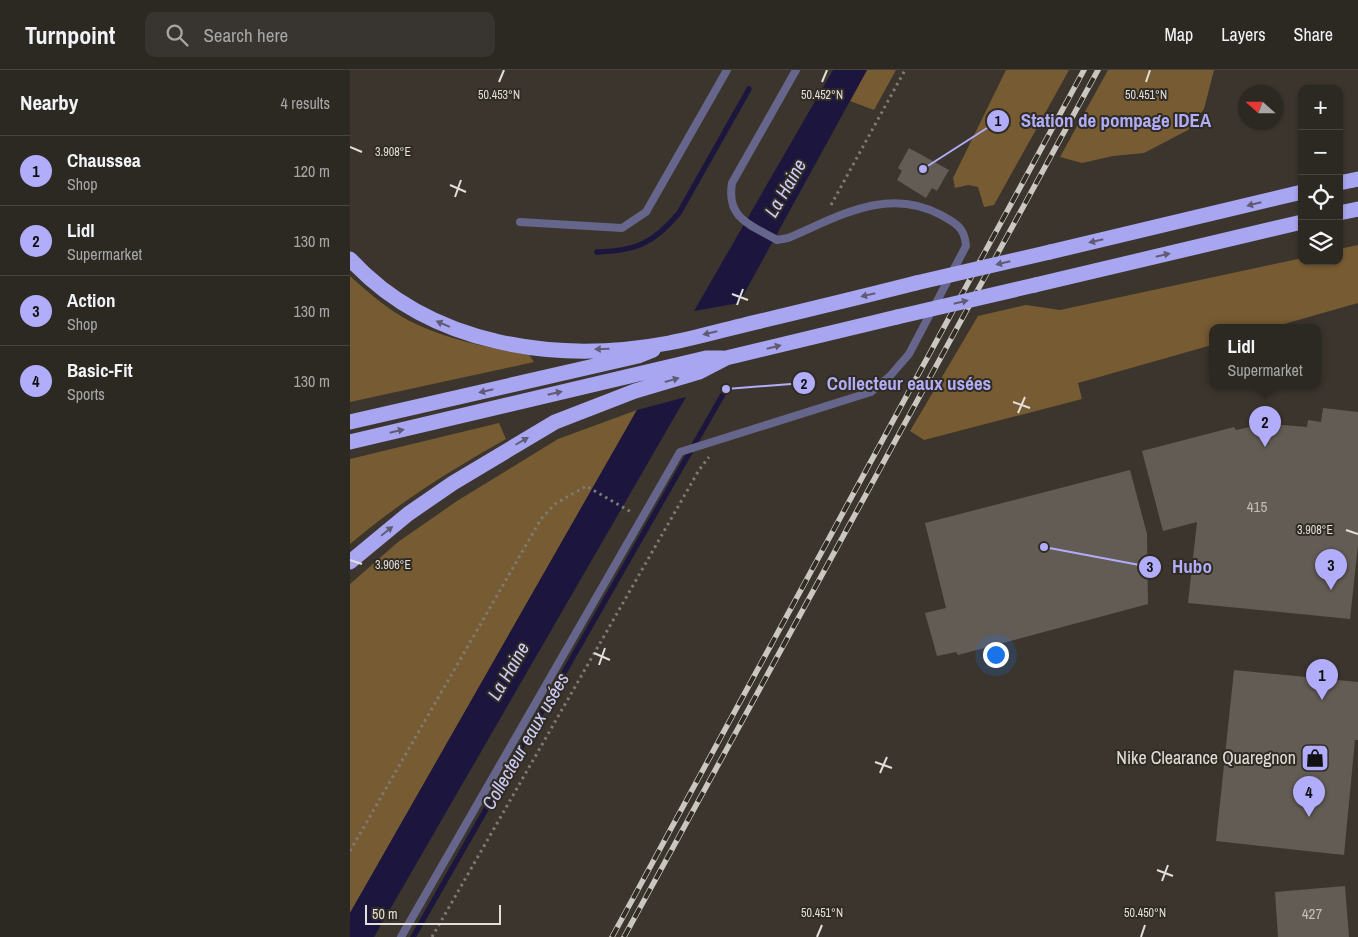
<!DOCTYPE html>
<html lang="en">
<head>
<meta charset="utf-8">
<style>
	:root { --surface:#2c2822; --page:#38342f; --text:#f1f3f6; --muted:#a6a6a5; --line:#484440; --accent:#b1adfa }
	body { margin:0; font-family:"Archivo Narrow",sans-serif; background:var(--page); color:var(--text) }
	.controls { position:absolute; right:15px; top:15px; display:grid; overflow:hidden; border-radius:10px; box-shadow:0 1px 4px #0004 }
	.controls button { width:45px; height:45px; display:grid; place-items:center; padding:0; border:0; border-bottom:1px solid var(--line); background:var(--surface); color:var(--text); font:25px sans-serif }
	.compass { position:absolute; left:888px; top:15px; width:45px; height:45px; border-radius:50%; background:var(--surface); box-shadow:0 1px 4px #0004; rotate:291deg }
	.scale { position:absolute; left:15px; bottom:12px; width:136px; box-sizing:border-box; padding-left:5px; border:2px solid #e2ded9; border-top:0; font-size:14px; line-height:18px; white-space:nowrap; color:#e2ded9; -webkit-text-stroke:4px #302b23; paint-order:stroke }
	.you { position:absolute; left:645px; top:584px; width:18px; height:18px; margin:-12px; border:4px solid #fff; border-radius:50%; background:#1a73e8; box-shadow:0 0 0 8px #1a73e833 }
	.badge { display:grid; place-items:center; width:32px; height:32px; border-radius:50%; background:var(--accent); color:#111; font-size:16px; font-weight:700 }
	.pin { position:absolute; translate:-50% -41px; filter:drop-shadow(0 1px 2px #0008) }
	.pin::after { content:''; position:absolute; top:26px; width:18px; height:15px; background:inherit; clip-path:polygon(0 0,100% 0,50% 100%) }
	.popup { position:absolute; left:859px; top:254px; width:112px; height:65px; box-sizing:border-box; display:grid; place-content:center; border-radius:10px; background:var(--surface); filter:drop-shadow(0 1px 4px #0005); font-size:16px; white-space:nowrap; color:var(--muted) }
	.popup b { font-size:19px; color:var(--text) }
	.popup::after { content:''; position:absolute; left:50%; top:100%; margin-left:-10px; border:10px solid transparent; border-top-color:var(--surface) }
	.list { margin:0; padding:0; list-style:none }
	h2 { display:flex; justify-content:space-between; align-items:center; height:65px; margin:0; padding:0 20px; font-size:21px }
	h2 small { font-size:16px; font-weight:400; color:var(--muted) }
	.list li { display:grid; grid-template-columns:32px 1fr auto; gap:15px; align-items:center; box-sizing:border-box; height:70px; padding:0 20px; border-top:1px solid var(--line) }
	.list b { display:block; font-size:19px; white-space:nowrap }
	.list p { margin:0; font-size:16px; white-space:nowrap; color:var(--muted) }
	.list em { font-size:16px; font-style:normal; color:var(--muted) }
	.icon { flex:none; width:28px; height:28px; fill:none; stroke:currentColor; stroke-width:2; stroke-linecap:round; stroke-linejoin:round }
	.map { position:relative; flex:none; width:1008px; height:867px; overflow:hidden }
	header { display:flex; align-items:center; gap:30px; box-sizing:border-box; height:70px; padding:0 25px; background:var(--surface); border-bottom:1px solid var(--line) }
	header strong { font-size:24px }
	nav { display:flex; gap:28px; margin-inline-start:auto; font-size:18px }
	.search { width:350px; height:45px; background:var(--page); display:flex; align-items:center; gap:12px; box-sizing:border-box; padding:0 18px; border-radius:10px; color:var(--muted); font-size:19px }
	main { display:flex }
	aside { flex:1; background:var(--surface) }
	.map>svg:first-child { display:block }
</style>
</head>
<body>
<header>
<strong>Turnpoint</strong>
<div class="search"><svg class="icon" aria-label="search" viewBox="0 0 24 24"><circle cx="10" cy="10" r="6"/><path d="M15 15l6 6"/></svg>Search here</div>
<nav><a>Map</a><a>Layers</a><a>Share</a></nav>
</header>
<main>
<aside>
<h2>Nearby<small>4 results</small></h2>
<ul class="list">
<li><span class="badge">1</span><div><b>Chaussea</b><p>Shop</p></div><em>120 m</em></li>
<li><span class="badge">2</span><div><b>Lidl</b><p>Supermarket</p></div><em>130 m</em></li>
<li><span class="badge">3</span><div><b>Action</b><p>Shop</p></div><em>130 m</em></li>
<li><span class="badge">4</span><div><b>Basic-Fit</b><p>Sports</p></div><em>130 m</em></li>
</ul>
</aside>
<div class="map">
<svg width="1008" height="867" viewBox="0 0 1008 867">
	<rect width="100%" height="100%" fill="#3b352d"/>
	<path fill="#775b32" d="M517,0h29l-22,40 -24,-9z
		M656,0h63l-75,135 -10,2 -6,-20 -10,-2 -13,3 -2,-10z
		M758,0h106l-10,39 -16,21 -44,23 -31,3 -31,7 -22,-6z
		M1008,175v58l-88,25h-58v17l-134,38 4,16 -158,41 -14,-9 68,-115 48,-11 34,5 242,-52v3h37v-12z
		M0,206c20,18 43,38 68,49 36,16 73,23 111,30l5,7 -184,40z
		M287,340l-287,503v-329l48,-42 59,-41 101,-62z
		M149,353l7,16c-58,33 -105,62 -156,105v-85z"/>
	<path fill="#1c163f" d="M483,0h34l-128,233 -45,8z
		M336,327l-312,540h-24v-24l287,-503z"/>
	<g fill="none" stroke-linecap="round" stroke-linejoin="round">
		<path stroke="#1c163f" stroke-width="5.5" d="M247,182c39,-1 57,-9 82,-39l70,-124
			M63,867l313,-548"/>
	</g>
	<path fill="#635c54" d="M559,78l40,22 -12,21 -5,-3 -6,10 -29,-18 5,-9 -4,-3z
		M973,338l35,4v133l-8,74 -162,-16 9,-81 -34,9 -21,-80 92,-24 2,3 19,-4 1,-3 51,4 1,-7 13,2z
		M780,400l17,64 1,70 -190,51 -2,-3 -19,4 -12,-43 21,-5 -21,-85z
		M884,600l124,12v58h-3l-11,115 -128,-14z
		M995,816l4,51h-71l-3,-45z"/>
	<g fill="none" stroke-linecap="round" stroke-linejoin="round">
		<path stroke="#7f7a73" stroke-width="3" stroke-dasharray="2.5 4" stroke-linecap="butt" d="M481,135l74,-135
			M0,781l191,-332 14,-15 31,-18 45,26
			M82,867l267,-467 10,-13"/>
		<path stroke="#66658b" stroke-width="8" d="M170,152l102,6 24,-16 81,-142
			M51,867l279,-485 191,-60 19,-16 19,-22 57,-108c-1,-18 -10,-23 -25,-31 -54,-29 -103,2 -153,23l-11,2c-26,-15 -51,-21 -45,-57l64,-113"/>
		<path stroke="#a9a6f1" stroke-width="15" d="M989,113l19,-4
			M989,143l19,-4
			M700,182l252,-60
			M0,189c80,87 207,105 319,84 32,-6 64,-16 96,-23 50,-12 100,-24 151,-37
			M685,215l267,-63
			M0,352l288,-66 15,-6
			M0,372l356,-84h16
			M0,492l58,-48 45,-31 102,-61 80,-31 64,-19 27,-14 171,-41"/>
		<defs>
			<path id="rail" d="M262,867l472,-867
				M274,867l474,-867"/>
		</defs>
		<use href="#rail" stroke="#cac6c0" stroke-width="5.5"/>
		<use href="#rail" stroke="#302b23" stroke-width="4" stroke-dasharray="11" stroke-linecap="butt"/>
		<path stroke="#a9a6f1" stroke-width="15" d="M566,213l134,-31
			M547,247l138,-32"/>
	</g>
	<defs><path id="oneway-solid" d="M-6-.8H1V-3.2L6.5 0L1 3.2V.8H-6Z" transform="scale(1.25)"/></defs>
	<g fill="#605c75">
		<use href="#oneway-solid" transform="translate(904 134) rotate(166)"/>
		<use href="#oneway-solid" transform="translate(746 171) rotate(167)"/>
		<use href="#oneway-solid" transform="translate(813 185) rotate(-13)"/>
		<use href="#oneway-solid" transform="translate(653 193) rotate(167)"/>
		<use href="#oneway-solid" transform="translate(518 225) rotate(167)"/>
		<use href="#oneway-solid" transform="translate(611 232) rotate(-13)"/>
		<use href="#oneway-solid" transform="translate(93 254) rotate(-157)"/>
		<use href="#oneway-solid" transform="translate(360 263) rotate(167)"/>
		<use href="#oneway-solid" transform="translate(424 277) rotate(-14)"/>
		<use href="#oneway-solid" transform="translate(252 279) rotate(178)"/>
		<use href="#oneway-solid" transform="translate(322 310) rotate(-16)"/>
		<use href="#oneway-solid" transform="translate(136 321) rotate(167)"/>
		<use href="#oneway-solid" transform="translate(205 323) rotate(-13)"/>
		<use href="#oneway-solid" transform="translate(47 361) rotate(-13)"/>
		<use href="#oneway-solid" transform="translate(172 371) rotate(-30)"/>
		<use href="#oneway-solid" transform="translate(37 461) rotate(-39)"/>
	</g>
	<path fill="none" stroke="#e2ded9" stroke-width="2" d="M149,12l5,-12M472,12l5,-12M796,12l4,-12M0,77l12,5M100,115l16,7M105,127l6,-17M382,224l16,6M387,235l6,-16M663,332l17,6M668,343l7,-16M996,460l12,4M0,490l12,4M244,583l16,7M249,595l6,-17M525,692l17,6M530,703l7,-16M807,800l16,6M812,811l6,-16M467,867l5,-12M791,867l4,-12"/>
	<defs>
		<symbol id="shop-square" viewBox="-11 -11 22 22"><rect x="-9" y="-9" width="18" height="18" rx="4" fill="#b1adfa" stroke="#302b23"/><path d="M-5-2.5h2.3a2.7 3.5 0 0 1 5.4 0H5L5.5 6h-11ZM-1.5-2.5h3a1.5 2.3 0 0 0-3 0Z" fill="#111"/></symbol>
	</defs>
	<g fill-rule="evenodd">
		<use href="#shop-square" x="949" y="672" width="32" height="32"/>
	</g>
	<g text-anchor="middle" stroke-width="4" stroke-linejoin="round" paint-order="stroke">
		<g font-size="15" fill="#c2beb8">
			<text x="907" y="442">415</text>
			<text x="962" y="849">427</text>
		</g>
		<g font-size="18" fill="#e2ded9" stroke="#302b23" text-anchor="end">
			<text x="946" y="694">Nike Clearance Quaregnon</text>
		</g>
		<g font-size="19" font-style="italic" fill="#cdccf9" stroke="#302b23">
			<text transform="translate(435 118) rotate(-60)" y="7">La Haine</text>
			<text transform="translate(158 601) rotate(-60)" y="7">La Haine</text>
			<text transform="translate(175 671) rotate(-60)" y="7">Collecteur eaux usées</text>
		</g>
	</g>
	<g font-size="12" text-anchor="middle" fill="#e2ded9" stroke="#302b23" stroke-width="4" stroke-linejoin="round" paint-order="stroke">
		<text x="149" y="29">50.453°N</text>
		<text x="472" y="29">50.452°N</text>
		<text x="796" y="29">50.451°N</text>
		<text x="43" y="86">3.908°E</text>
		<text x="965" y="464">3.908°E</text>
		<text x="43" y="499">3.906°E</text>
		<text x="472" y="847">50.451°N</text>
		<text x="795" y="847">50.450°N</text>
	</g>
	<path fill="none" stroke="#b1adfa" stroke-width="2" d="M573 99L648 51M376 319L454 313M694 477L800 497"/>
	<g fill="#b1adfa" stroke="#302b23" stroke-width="2">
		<circle cx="573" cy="99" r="5"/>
		<circle cx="376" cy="319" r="5"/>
		<circle cx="694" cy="477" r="5"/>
		<circle cx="648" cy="51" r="12"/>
		<circle cx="454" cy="313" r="12"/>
		<circle cx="800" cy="497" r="12"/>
	</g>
	<g font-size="15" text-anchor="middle" font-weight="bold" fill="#111">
		<text x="648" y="56">1</text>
		<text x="454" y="319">2</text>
		<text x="800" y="502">3</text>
	</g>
	<g font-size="19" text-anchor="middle" font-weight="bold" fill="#b1adfa" stroke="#302b23" stroke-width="4" stroke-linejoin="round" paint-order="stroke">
		<text x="766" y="57">Station de pompage IDEA</text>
		<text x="559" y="320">Collecteur eaux usées</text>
		<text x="842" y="503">Hubo</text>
	</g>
</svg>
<div class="controls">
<button>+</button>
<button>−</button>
<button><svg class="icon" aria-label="locate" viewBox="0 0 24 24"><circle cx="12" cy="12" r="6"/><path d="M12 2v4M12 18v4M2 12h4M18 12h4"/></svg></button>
<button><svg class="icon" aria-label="layers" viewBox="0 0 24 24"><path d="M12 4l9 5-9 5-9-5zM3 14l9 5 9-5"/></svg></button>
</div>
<svg class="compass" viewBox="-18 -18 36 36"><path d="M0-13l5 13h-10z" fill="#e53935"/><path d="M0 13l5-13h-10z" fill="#a6a6a5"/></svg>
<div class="scale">50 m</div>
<div class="you"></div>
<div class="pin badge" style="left:972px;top:630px">1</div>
<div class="pin badge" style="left:915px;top:377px">2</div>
<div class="popup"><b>Lidl</b>Supermarket</div>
<div class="pin badge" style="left:981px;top:520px">3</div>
<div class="pin badge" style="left:959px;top:747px">4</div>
</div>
</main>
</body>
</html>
